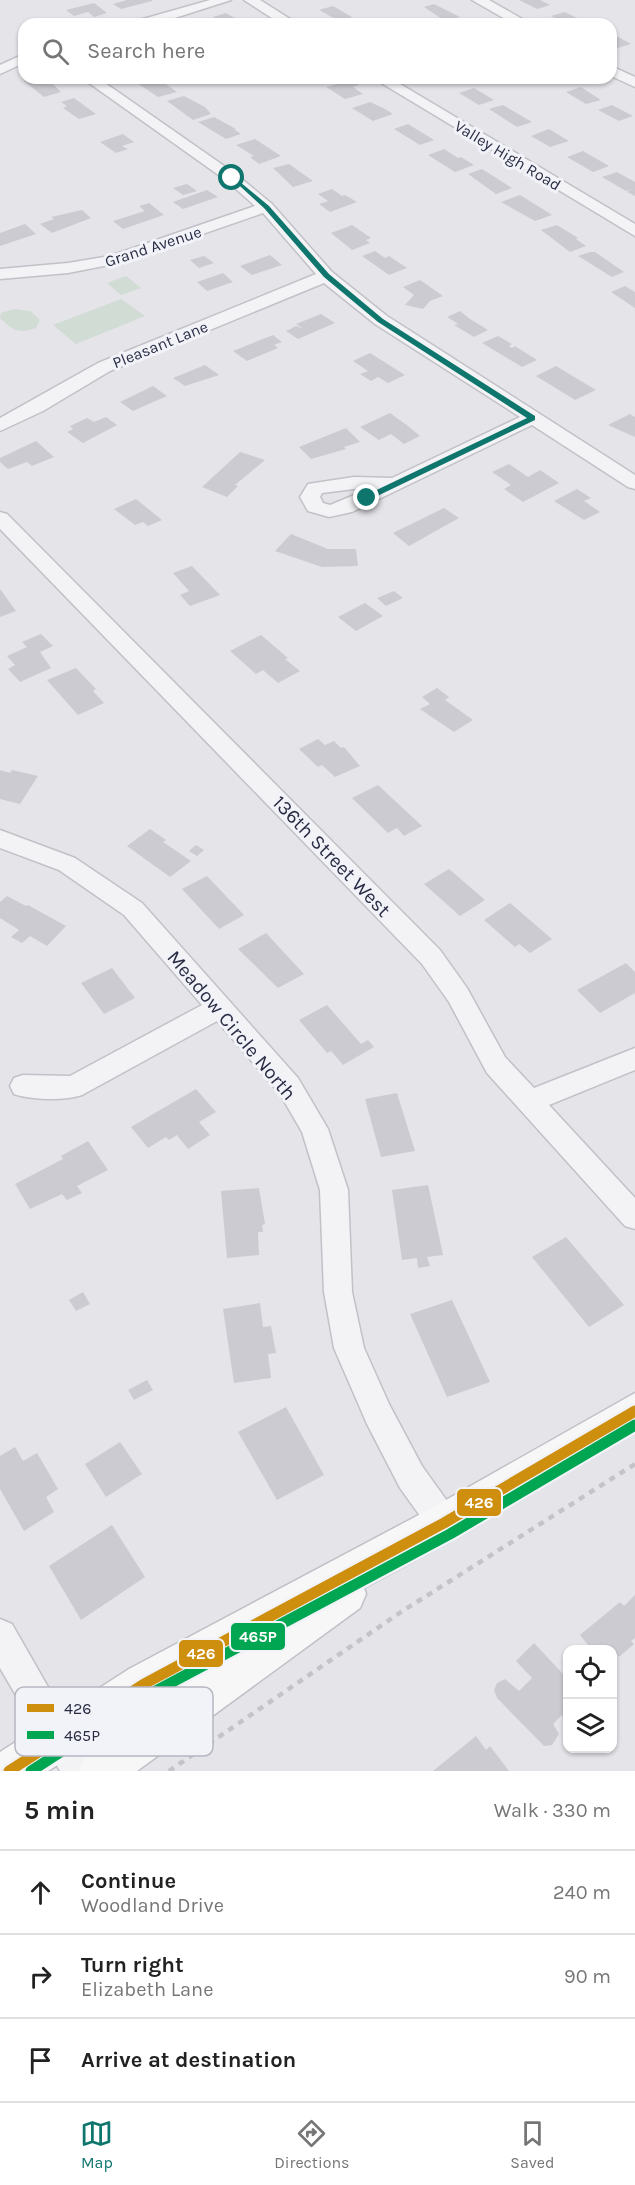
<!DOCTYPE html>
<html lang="en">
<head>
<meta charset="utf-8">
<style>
	:root { --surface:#fff; --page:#f2f2f2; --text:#222; --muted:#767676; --line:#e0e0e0; --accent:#0f766e }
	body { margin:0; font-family:Karla,sans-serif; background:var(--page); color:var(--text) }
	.controls { position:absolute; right:18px; bottom:18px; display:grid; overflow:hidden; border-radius:12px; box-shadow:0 2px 4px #0004 }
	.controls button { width:54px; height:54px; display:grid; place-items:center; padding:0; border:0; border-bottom:2px solid var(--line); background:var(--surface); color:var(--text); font:30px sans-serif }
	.stop { position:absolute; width:18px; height:18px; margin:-14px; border:4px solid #0f766e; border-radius:50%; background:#fff }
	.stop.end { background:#0f766e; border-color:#fff; box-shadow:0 2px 6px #0008 }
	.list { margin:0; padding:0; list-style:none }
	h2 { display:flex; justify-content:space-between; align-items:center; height:78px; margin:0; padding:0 24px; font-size:26px }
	h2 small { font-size:20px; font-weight:400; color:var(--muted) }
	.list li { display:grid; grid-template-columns:39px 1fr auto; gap:18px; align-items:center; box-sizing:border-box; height:84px; padding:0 24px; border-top:2px solid var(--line) }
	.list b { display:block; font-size:22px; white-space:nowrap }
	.list p { margin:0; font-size:20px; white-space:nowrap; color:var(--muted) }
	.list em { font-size:20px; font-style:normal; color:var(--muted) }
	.icon { flex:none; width:33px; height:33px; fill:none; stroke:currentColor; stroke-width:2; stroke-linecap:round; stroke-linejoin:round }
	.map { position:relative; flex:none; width:635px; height:1771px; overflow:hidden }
	.search { position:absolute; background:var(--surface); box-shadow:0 2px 4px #0004; left:18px; right:18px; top:18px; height:66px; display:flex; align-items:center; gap:15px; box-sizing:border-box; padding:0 21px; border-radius:18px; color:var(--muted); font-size:22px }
	.sheet { height:330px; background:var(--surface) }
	nav { display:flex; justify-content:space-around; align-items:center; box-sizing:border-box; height:84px; border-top:2px solid var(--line); background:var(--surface); font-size:16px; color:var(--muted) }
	nav a { display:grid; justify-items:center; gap:3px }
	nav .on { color:var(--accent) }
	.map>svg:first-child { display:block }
</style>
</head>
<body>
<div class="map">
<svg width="635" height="1771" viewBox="0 0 635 1771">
	<rect width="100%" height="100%" fill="#e4e4e9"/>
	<path fill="#d1dcd4" d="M126,276l15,12 -20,7 -14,-12z
		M121,299l24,17 -69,28 -23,-19z
		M14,309l16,2 10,9 -4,8c-18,6 -22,3 -36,-10l1,-5z"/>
	<path fill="#cbcbd1" d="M127,0h25v1l-31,8 -8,-5z
		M519,0h21l10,5 -13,4z
		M94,3l13,10 -13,4 -6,-5 -14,4 -8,-6z
		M434,4l26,13 -15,4 -21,-14z
		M333,6l19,11 -13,4 -20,-11z
		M565,12l24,12h-23l-15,-8z
		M226,13l19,11h-22l-10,-7z
		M611,33l20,11 -17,5 -3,-1z
		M34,78h13l14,14 -17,5 -20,-16z
		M144,78h13l20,14 -19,5 -24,-16z
		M343,78l16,7 -6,2 10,7 -18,5 -19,-12 11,-3 -4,-3z
		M437,78h25l-18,6 -10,-5z
		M581,87l20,13 -15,4 -20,-12z
		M474,88l20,12 -15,5 -20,-12z
		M184,96l21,11 6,7 -18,6 -26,-19z
		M74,98l22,16 -17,5 -16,-11 4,-2 -6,-4z
		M370,102l13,6 10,6 -20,7 -21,-13z
		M503,105l29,17 -15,5 -28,-18z
		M612,105l21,11 -14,5 -21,-11z
		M214,117l22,12h-2l7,5 -15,5 -28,-17z
		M408,124l26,16 -14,5 -26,-16z
		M549,129l20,12 -19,6 -19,-11z
		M123,134l11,8 -12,4 6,3 -12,4 -16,-11z
		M255,139l26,17 -22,8 -9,-7 4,-1 -18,-11z
		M444,149l14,9 3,-1 13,8 -19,7 -27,-17z
		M583,151l26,15 -16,6 -26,-15z
		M289,164l24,17 -20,6 -20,-19z
		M482,169l30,19 -16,6 -28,-20z
		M617,172l18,10v14l-8,-4 3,-3 -4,2 -24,-14z
		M187,184l10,7 -14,4 -10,-7z
		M332,189l10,7 3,-1 12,7 -27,10 -11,-8 9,-3 -10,-7z
		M207,190l11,7 -35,12 -10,-7z
		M520,195l21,13 11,7 -17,6 -34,-19z
		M149,203l15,12 -41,14 -10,-8 32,-10 -6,-5z
		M82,210l9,8 -39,15 -12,-9 14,-5 -3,-2z
		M25,224l11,10 -36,12v-13z
		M352,225l19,13 -5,2 4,3 -18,7 -21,-17z
		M557,225l21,13 -2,1 10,7 -16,6 -29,-22z
		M375,251l10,7 4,-2 18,12 -18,7 -27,-19z
		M590,252h5l29,20 -12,5 -34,-21z
		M270,255l12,10 -30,10 -12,-9z
		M204,256l10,7 -15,5 -9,-8z
		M223,273l10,9 -26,9 -10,-9z
		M420,280l23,16 -13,5 -7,8 -18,-4 9,-10 -11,-8z
		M625,286l10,6v16l-24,-16z
		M460,311l10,8 18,11 -14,7 -20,-12 4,-1 -11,-7z
		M321,314l14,9 -37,16 -12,-8 10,-5 6,2 -6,-4z
		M273,335l9,7 -8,3 4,3 -31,13 -14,-10z
		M498,336l14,8 -3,2 3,2 3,-2 22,14 -15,7 -40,-24z
		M370,353l35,22 -17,8 -10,-6 -7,4 -11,-7 8,-3 -15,-10z
		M205,365l14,10 -34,11 -12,-8z
		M556,366l40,24 -21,10 -39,-24z
		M153,386l14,10 -34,15 -13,-9z
		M390,413l18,13 12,10 -16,8 -13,-10 -12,6 -19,-13z
		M630,414l5,3v20l-27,-12z
		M106,417l11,8 -34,18 -16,-11 6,-3 -3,-3 17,-8 7,4z
		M346,428l14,14 -16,5 2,2 -35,10 -12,-12z
		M36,441l18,16 -22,9 -5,-4 -19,7 -8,-7v-4z
		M240,452l25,8 -30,25 3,1 -11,11 -25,-10z
		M509,464l19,13 12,-7 19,13 -36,19 -19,-13 7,-4 -19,-13z
		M577,489l14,9 -7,3 16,11 -16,8 -30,-19z
		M136,499l26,21 -14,6 -5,-4 -8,3 -21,-16z
		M444,508l15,10 -50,28 -16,-13z
		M291,534l37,15h28l2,17 -36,1 -47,-16z
		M192,566l28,29 -30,11 -10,-11 9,-4 -16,-18z
		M0,589l16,22 -16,6z
		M394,591l9,7 -17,8 -9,-8z
		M365,603l18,13 -27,15 -18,-14z
		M41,634l12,12 -13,6 11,16 -31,14 -12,-13 7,-4 -8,-9 20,-9 -5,-5z
		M261,635l27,23 -3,1 15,12 -22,12 -15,-13 -7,4 -26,-23z
		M76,668l20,21 -3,2 11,12 -26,12 -31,-35z
		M437,688l12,9 -4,3 28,20 -19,12 -34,-23 10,-5 -8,-7z
		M318,739l7,6 9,-4 7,7 3,-1 16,19 -25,11 -13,-12 -4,2 -19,-18z
		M0,770l10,3 2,-3 26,6 -18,28 -20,-5z
		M378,785l44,41 -18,10 -7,-8 -9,5 -36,-35z
		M150,829l16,11 -3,2 28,19 -21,16 -43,-31z
		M196,845l8,5 -7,6 -8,-5z
		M449,869l36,31 -25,16 -36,-32z
		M207,876l37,39 -25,14 -37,-40z
		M7,896l19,10 2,-1 38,21 -19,20 -17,-10 -8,7 -11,-6 8,-7 -19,-12v-16z
		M510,903l42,36 -22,14 -11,-9 -4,3 -31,-27z
		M266,933l38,41 -26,14 -40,-39z
		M626,963l9,9v21l-35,20 -23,-23z
		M112,968l23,30 -31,16 -23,-31z
		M327,1005l34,39 7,-4 6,7 -31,18 -12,-14 -4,2 -28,-33z
		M196,1089l20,23 -17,10 11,13 -22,14 -11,-14 -8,5 -3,-3 -18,11 -17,-21z
		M397,1093l18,58 -34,6 -16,-58z
		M88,1141l20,29 -31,16 5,7 -15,7 -5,-6 -32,15 -15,-25 48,-25 -2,-3z
		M428,1185l15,70 -16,2 3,9 -12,2 -1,-10 -15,2 -10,-70z
		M259,1188l6,36 -3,1 1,7h-5l1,23 -32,3 -6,-67z
		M566,1237l58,68 -35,22 -57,-70z
		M83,1292l7,12 -14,7 -7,-11z
		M452,1300l38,82 -43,15 -37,-83z
		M260,1303l3,24 8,-1 5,27 -8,1 3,24 -37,5 -11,-74z
		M147,1380l6,10 -19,10 -6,-10z
		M286,1407l38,68 -47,25 -39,-68z
		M120,1442l22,32 -36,23 -21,-33z
		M15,1447l8,14 14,-8 21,36 -12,8 8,15 -30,19 -24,-42v-33z
		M112,1525l33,52 -64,43 -32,-54z
		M635,1595v43l-4,3 3,3 -15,13 -4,-4 -3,2v-5h-20l-12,-15 40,-33 4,4z
		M534,1643l29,31 5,-5v52l-6,-6 -9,9 6,10 -7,11 -8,1 -47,-48 -3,-8 3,-7 8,-4 14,12 13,-13 -16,-17z
		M476,1736l10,14 4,-4 19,25h-76z"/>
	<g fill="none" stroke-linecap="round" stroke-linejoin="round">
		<defs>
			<path id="minor" d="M210,0h21l-75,24h-22l2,-3z
				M244,0h16l38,24h-17z
				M472,0h17l42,24h-17z
				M24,54v9l-24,11v-9z
				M611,66l24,11v10l-24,-11z
				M82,78h16l139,97 35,29 60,68 55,44 248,159v14l-7,-2 -96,-62 -180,87 -23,5 -21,-6 -8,-14 8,-13 46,-7 38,1 128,-61 -145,-93 -51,-41 -214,88 -67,40 -43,20v-13l98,-55 218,-89 -53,-61 -144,50 -51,10 -68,6v-10l68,-6 42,-7 145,-50 -28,-25zM354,489h15l-39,16 -7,-2 -3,-6 2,-4z
				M373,78h17l245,146v12z
				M0,512l7,2 433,436 27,38 38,69 29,31 101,-40v22l-86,35 86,93v31l-10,-3 -138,-153 -38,-71 -27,-38 -422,-435z
				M0,830l75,28 67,45 156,175 30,51 20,61 4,102 12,56 25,56 33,62 33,46 5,11 -5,11 -11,5 -11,-5 -33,-46 -33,-64 -33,-76 -10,-56 -4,-102 -18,-58 -22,-38 -63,-73 -135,74c-18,6 -50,5 -68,-1l-4,-8 4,-8 9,-3 47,1 132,-71 -78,-90 -65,-45 -59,-22z
				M0,1619l12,5 84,147h-36l-60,-103z"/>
			<path id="major" d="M635,1393v39l-177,105 -94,51 2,6 -6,14 -223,163h-58l7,-15 98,-71 -136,86h-48v-19l129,-83 301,-160z"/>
		</defs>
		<use href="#minor" stroke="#c1c1c7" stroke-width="3"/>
		<use href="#major" stroke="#bfc1c7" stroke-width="3"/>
		<path stroke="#c3c3c9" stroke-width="4.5" stroke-dasharray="6 6" stroke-linecap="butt" d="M169,1771l232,-159 234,-148"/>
		<use href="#minor" fill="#f3f3f6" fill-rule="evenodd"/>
		<use href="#major" fill="#f7f7f7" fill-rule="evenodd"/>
		<defs>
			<path id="bus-1" d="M9,1771l135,-87 300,-161 191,-112"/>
			<path id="bus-2" d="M31,1771l119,-77 300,-160 185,-109"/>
		</defs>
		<use href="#bus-1" stroke="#f2f3f8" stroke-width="16"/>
		<use href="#bus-2" stroke="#f2f3f8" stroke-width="16"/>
		<use href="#bus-1" stroke="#ce8e0e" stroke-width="11"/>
		<use href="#bus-2" stroke="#00a651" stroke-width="11"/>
	</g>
	<path fill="#0f766e" d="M230,177h4l35,29 60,68 54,45 152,97v4l-166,80h-5v-4l163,-78 -149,-96 -54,-45 -60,-69z"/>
	<g text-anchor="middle" stroke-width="6" stroke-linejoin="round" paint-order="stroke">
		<g font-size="16" fill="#292c44" stroke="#f2f3f8">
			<text transform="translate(508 155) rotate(31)" y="6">Valley High Road</text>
			<text transform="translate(153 246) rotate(-18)" y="6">Grand Avenue</text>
			<text transform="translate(160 344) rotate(-22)" y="6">Pleasant Lane</text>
		</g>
		<g font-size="20" fill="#292c44" stroke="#f2f3f8">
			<text transform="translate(332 856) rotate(46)" y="7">136th Street West</text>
			<text transform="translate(232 1025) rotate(50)" y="7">Meadow Circle North</text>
		</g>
	</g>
	<rect x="15" y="1687" width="198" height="69" rx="9" fill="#f2f3f8" stroke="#b6b7c2" stroke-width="1.5"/>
	<rect x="27" y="1704" width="27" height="8" fill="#ce8e0e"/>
	<rect x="27" y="1731" width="27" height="8" fill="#00a651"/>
	<g font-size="16" fill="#292c44">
		<text x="64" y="1714">426</text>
		<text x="64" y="1741">465P</text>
	</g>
	<g stroke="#f2f3f8" stroke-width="2">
		<rect x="456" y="1488" width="46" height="29" rx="6" fill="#ce8e0e"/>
		<rect x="230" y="1622" width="56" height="29" rx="6" fill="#00a651"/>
		<rect x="178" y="1639" width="46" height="29" rx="6" fill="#ce8e0e"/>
	</g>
	<g font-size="16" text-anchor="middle" font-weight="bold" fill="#fff">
		<text x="479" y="1508">426</text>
		<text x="258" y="1642">465P</text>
		<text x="201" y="1659">426</text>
	</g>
</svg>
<div class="controls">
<button><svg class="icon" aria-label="locate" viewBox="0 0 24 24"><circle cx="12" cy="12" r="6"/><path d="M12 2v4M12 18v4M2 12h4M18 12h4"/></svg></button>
<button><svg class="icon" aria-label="layers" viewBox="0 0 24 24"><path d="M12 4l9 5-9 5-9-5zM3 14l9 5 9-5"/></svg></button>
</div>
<div class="stop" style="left:232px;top:178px"></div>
<div class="stop end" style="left:367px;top:498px"></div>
<div class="search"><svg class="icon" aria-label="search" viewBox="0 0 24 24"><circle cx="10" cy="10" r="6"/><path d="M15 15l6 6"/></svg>Search here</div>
</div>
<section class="sheet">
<h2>5 min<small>Walk · 330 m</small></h2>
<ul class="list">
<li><svg class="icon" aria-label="ahead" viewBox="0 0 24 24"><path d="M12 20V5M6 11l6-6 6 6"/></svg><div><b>Continue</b><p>Woodland Drive</p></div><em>240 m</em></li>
<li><svg class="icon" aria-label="right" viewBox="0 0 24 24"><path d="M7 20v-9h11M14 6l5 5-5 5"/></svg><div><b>Turn right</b><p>Elizabeth Lane</p></div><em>90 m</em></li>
<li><svg class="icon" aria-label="arrive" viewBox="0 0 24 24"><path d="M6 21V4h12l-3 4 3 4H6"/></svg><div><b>Arrive at destination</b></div></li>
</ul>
</section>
<nav>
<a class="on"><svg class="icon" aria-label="map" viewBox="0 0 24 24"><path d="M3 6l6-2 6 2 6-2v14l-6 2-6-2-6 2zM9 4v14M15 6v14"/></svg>Map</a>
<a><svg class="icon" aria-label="directions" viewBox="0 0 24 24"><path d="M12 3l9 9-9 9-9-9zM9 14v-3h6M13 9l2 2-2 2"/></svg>Directions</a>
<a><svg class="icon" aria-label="saved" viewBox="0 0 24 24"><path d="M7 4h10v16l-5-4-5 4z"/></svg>Saved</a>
</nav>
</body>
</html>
